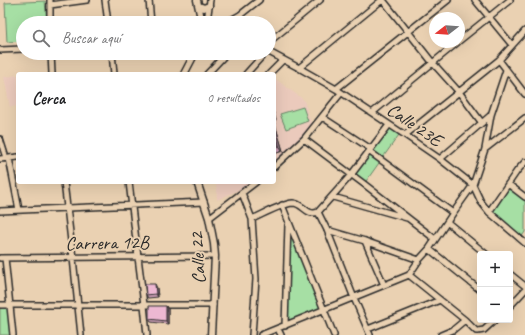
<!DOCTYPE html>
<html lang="es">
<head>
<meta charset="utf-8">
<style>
	:root { --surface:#fff; --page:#f6f6f6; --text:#202124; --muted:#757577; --line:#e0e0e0 }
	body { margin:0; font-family:Caveat,sans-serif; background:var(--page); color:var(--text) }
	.controls { position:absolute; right:12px; bottom:12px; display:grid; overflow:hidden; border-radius:4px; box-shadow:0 4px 16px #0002 }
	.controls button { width:36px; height:36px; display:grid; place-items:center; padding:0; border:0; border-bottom:1px solid var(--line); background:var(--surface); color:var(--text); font:20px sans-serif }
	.compass { position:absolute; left:429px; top:12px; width:36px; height:36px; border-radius:50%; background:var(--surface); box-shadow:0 4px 16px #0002; rotate:253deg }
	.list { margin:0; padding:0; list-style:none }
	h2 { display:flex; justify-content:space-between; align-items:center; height:52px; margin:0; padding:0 16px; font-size:17px }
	h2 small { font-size:13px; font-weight:400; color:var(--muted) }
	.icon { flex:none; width:22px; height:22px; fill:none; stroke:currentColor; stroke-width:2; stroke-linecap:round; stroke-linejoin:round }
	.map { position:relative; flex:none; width:525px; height:335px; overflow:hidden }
	.search { position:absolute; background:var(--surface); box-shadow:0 4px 16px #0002; left:16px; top:16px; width:260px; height:44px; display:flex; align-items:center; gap:10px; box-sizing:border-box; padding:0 14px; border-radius:22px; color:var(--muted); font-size:15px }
	.panel { position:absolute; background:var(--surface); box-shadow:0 4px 16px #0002; left:16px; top:72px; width:260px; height:112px; border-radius:4px }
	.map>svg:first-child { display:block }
</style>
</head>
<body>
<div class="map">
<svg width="525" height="335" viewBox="0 0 525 335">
	<rect width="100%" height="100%" fill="#ead1b2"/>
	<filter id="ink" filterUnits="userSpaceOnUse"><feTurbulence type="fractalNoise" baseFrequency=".025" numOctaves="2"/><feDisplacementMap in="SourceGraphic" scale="8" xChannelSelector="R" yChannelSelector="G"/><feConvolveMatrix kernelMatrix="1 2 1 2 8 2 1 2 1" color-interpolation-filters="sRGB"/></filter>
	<g filter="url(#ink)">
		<path fill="#ebcabc" d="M18,75v31l-8,1 -6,-30z
			M274,78l30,22 8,26 -16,19 -22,19z
			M216,182h37l-2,2 -34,16z"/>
		<path fill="#a6dfa4" stroke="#688568" d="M45,1l2,22h-24v18l-16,1 -2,-39z
			M303,107l5,14 -22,8 -6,-15z
			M389,125l12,7 -37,52 -13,-9z
			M508,184l17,15v33l-5,7 -31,-27z
			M288,221l36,89 -39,16z
			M0,305h11l2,30h-13z"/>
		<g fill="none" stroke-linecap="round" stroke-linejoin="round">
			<defs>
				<path id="minor" d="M50,0v23
					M105,0l3,23
					M149,0l2,23
					M383,0l49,62 27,30 23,31
					M475,0l37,45
					M50,5l37,-5
					M207,21l3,-21
					M226,23l14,-8 19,-15
					M459,41l51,-41
					M269,42l51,-42
					M0,50l23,-1
					M269,52l30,16 37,21 69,46 35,24 33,26 8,17 8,10 36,31
					M51,53l1,21
					M112,53l2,21
					M499,60l26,34
					M299,68l83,-68
					M207,74l20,-21
					M246,74l19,-21
					M269,74l14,-14
					M336,89l112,-89
					M372,113l86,-71
					M322,117l49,32
					M405,135l94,-75 26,-29
					M0,139l6,19
					M304,139l60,45 71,55
					M485,149l40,-31
					M370,152l11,8 72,53
					M9,158l10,52
					M0,159l18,-2
					M440,159l51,-44
					M274,167l30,-28 37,-46
					M64,182l9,76 8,77
					M129,182l9,75 6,48 3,30
					M508,184l17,13
					M242,193l10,26 4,60 -4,56
					M333,197l74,21
					M282,205l52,130
					M0,211l204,-9
					M318,212l9,18 27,68 16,37
					M489,212l28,-41 8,-9
					M209,218l47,-36
					M252,219c12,-5 28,-15 41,-16 10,0 14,14 25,9l33,-37 38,-50
					M447,222l39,32
					M327,230l38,11 54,19
					M365,241l19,44
					M429,249l51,41
					M0,258l215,-2
					M5,258l8,77
					M510,274l15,12
					M409,275l10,-15 10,-11 24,-36 20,-28 12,-36 6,-34 15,-45
					M409,275l56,45 11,11h2l6,-1 11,-10
					M0,305h213
					M510,306l15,-16
					M285,326l3,-102
					M278,329l3,6
					M368,329l72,-29
					M261,335l148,-60
					M441,335l12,-5 12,-10"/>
				<path id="tertiary" d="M197,0l5,23
					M199,6l5,2 5,-2
					M184,74l11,-21
					M197,182l12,36 5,26 1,12 -4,79"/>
			</defs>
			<use href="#minor" stroke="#2b2b2b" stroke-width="8"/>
			<use href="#tertiary" stroke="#2b2b2b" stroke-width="9"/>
			<use href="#minor" stroke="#ead1b2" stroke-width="5"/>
			<use href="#tertiary" stroke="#ead1b2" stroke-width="6"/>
		</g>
		<path fill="#cc9eb5" stroke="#2b2b2b" d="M274,113l2,7 -2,1 9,30 -9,3z
			M157,288l1,9 -10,1 -2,-3z
			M168,309v15l-17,-2 -2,-3z"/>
		<path fill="#a68193" stroke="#2b2b2b" d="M274,121l9,30 -4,-5 -5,-18z
			M155,284l2,4 1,9 -2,-3z
			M166,306l2,3v15l-2,-3z"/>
		<path fill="#edb8d2" stroke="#2b2b2b" d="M274,128l5,18 -5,1z
			M145,284h10l1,10 -10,1z
			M149,306h17v15l-17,-2z"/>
	</g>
	<g text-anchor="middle" stroke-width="4" stroke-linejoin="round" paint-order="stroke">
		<g font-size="19" fill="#2b2b2b" stroke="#ead1b2">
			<text transform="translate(415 124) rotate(34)" y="7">Calle 23E</text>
			<text transform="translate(107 242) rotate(-1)" y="7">Carrera 12B</text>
			<text transform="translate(197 258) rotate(-93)" y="7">Calle 22</text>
		</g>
	</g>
</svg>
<div class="controls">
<button>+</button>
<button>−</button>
</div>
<svg class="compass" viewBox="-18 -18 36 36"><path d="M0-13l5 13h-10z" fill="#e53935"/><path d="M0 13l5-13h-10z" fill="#757577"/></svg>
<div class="search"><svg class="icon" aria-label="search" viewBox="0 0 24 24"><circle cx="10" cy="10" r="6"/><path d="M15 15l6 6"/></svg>Buscar aquí</div>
<section class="panel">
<h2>Cerca<small>0 resultados</small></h2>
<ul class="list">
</ul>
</section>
</div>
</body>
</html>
